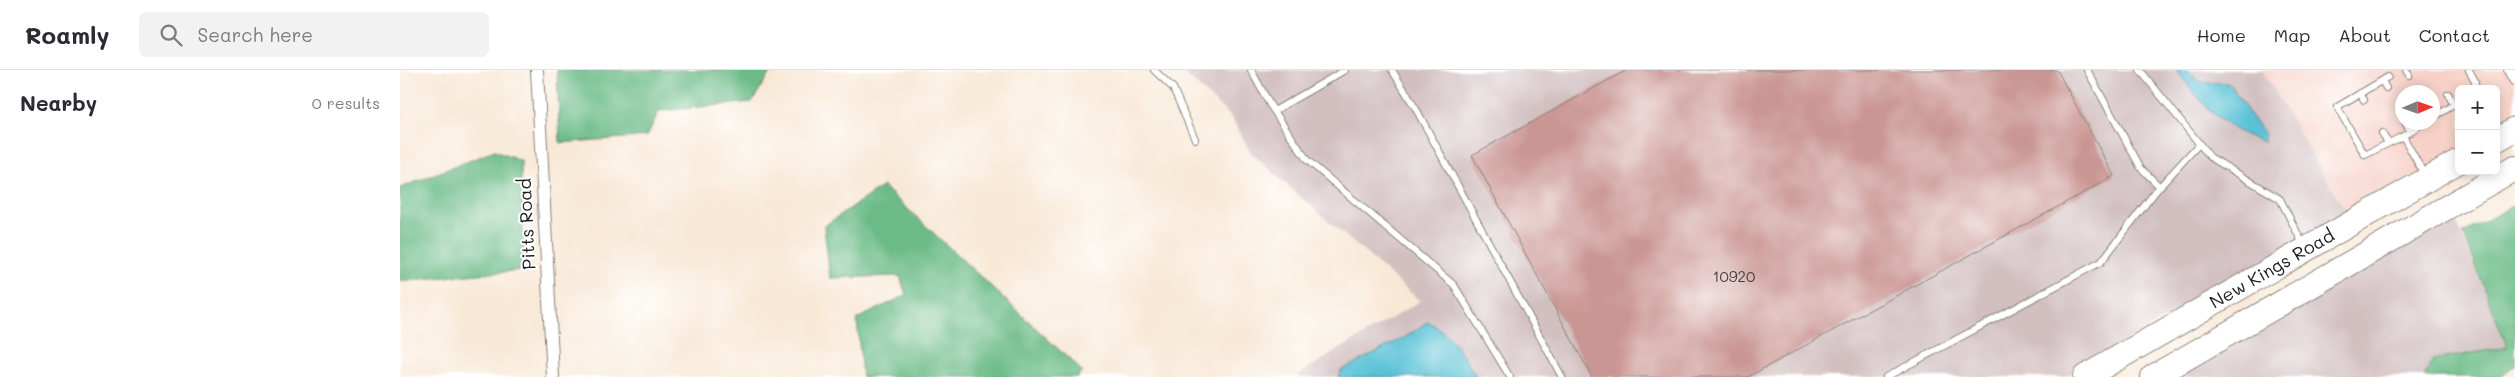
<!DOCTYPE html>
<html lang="en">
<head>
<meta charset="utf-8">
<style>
	:root { --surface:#fff; --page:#f2f2f3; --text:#2b2b33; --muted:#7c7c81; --line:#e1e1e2 }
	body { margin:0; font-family:Mali,sans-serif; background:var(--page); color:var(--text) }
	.controls { position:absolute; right:15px; top:15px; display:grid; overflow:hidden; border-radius:8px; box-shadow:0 2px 12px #0003 }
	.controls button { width:45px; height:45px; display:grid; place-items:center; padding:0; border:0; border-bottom:1px solid var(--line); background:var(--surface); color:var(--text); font:25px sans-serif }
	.compass { position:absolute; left:1995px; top:15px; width:45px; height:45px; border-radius:50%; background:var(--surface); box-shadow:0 2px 12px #0003; rotate:88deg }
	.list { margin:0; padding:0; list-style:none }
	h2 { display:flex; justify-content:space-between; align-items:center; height:65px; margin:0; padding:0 20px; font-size:21px }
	h2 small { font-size:16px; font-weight:400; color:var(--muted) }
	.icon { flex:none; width:28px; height:28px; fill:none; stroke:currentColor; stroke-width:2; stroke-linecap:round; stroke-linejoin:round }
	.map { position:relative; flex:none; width:2115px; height:307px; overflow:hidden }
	header { display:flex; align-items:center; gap:30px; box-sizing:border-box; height:70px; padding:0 25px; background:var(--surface); border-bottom:1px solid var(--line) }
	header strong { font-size:24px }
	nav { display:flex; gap:28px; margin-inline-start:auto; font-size:18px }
	.search { width:350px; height:45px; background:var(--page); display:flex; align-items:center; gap:12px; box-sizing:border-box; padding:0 18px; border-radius:8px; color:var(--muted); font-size:19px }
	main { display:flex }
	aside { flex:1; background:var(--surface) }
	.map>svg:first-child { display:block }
</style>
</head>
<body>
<header>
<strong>Roamly</strong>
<div class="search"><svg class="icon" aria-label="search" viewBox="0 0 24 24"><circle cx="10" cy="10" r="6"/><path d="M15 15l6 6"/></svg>Search here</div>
<nav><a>Home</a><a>Map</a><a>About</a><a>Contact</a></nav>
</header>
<main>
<aside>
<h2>Nearby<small>0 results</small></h2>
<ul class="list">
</ul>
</aside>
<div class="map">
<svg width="2115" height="307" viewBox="0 0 2115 307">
	<rect width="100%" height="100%" fill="#fff"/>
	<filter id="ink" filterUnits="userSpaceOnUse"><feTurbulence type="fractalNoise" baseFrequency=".02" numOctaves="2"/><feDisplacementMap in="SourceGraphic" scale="10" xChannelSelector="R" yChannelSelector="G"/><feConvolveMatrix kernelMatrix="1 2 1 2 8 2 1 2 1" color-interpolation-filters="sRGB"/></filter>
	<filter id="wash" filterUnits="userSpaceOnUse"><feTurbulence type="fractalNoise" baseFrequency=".0096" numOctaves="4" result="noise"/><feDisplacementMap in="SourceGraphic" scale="20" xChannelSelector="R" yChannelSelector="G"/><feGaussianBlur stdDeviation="1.12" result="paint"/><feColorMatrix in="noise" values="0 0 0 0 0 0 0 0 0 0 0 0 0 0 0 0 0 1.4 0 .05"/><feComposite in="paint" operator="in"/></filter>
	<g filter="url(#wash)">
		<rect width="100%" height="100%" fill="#f8e9d7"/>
		<path fill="#f7d1c7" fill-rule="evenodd" d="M1862,0h253v46l-19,11v-38h-37v60l-112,64zM2002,22h30v30h-30z"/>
		<path fill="#d2bfc0" d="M781,0h1081l85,143 -283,164h-764l-3,-2 123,-74 -169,-148 -19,-35z
			M2054,146l53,131 -74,13 -9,17h-248z"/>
		<path fill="#6cbb86" stroke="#446c51" d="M157,0h212l2,1 -19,31 -93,9 -12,25 -87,7z
			M94,81l27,10 3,109 -124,11v-93z
			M483,116l199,185 -5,6h-215l-5,-58 49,-24 -6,-19 -70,2 -6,-52z
			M2115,135v161l-14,11h-77l9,-17 74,-13 -44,-114z"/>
		<path fill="#59c1d6" stroke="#3a6e79" d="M1776,0h12c14,21 24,9 42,14l24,37 10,11v10c-46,-15 -59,-36 -88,-72z
			M1027,252c22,8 38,36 49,55h-138l3,-7 65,-33z"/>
		<g id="blocks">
			<path fill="#ca9693" d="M1227,0h430l57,106 -366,201h-156l-120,-222z"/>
		</g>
	</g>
	<g filter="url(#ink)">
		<use href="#blocks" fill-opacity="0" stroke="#8a827a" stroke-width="1"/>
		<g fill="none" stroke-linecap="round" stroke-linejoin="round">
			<defs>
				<path id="lane" d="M754,0l19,18 22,51
					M851,0l19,35 37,55 147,125 56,92
					M992,0l24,39 146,268
					M1687,0l54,98 19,19
					M1740,0l70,87 70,42 24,47
					M2006,0l3,5
					M2069,0l6,11v8
					M1988,7l-51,30 28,48 38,-19
					M1982,11l4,7
					M1960,23l4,7
					M2048,24l6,11
					M874,41l71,-41
					M2032,48l27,-16
					M2005,52l5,10
					M1982,63l6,10
					M2025,106l-22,-40 22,-14
					M1486,307l215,-115 54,-70 44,-48"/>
				<path id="street" d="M137,0l16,307
					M2110,0l5,9"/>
				<path id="highway" d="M2096,70l19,-11
					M1685,307l374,-216
					M1753,307l362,-209"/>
			</defs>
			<use href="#lane" stroke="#8a827a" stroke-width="8"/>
			<use href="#street" stroke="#8a827a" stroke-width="14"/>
			<use href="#highway" stroke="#8a827a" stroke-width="26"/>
			<use href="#lane" stroke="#fff" stroke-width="6"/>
			<use href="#street" stroke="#fff" stroke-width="12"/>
			<use href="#highway" stroke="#fff" stroke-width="24"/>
		</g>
	</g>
	<g text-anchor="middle" stroke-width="4" stroke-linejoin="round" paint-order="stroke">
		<g font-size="15" fill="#483a3a">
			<text x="1334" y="212">10920</text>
		</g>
		<g font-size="18" fill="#1c1c1c" stroke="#fff">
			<text transform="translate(127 154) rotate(-93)" y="6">Pitts Road</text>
			<text transform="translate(1872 199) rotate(-30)" y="6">New Kings Road</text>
		</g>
	</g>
</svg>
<div class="controls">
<button>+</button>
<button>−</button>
</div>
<svg class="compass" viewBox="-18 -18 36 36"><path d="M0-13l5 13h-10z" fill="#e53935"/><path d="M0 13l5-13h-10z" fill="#7c7c81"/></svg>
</div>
</main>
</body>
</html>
